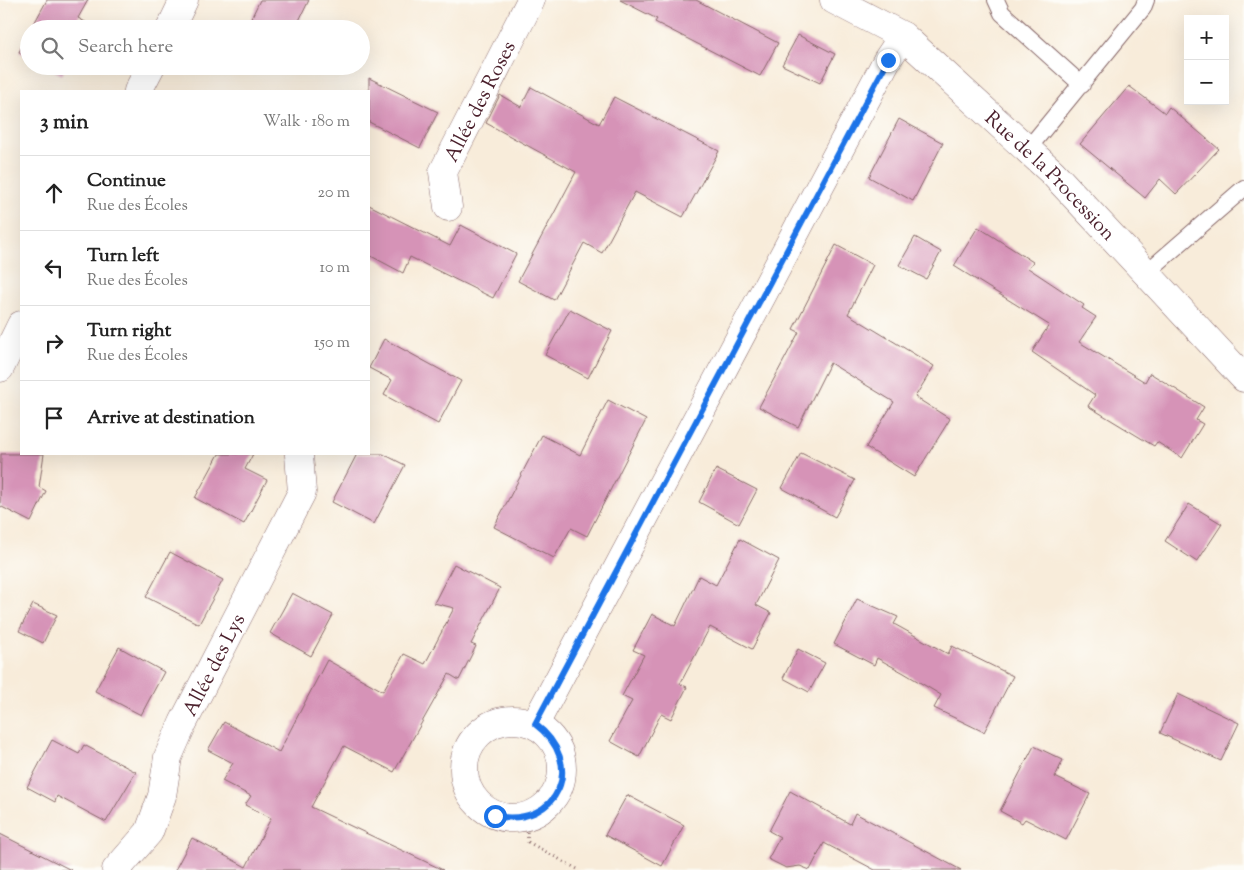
<!DOCTYPE html>
<html lang="en">
<head>
<meta charset="utf-8">
<style>
	:root { --surface:#fff; --page:#f6f6f6; --text:#222; --muted:#767676; --line:#e0e0e0 }
	body { margin:0; font-family:"Sorts Mill Goudy",serif; background:var(--page); color:var(--text) }
	.controls { position:absolute; right:15px; top:15px; display:grid; overflow:hidden; border-radius:0px; box-shadow:0 5px 20px #0002 }
	.controls button { width:45px; height:45px; display:grid; place-items:center; padding:0; border:0; border-bottom:1px solid var(--line); background:var(--surface); color:var(--text); font:25px sans-serif }
	.stop { position:absolute; width:15px; height:15px; margin:-11px; border:4px solid #1a73e8; border-radius:50%; background:#fff }
	.stop.end { background:#1a73e8; border-color:#fff; box-shadow:0 1px 5px #0008 }
	.list { margin:0; padding:0; list-style:none }
	h2 { display:flex; justify-content:space-between; align-items:center; height:65px; margin:0; padding:0 20px; font-size:21px }
	h2 small { font-size:16px; font-weight:400; color:var(--muted) }
	.list li { display:grid; grid-template-columns:32px 1fr auto; gap:15px; align-items:center; box-sizing:border-box; height:75px; padding:0 20px; border-top:1px solid var(--line) }
	.list b { display:block; font-size:19px; white-space:nowrap }
	.list p { margin:0; font-size:16px; white-space:nowrap; color:var(--muted) }
	.list em { font-size:16px; font-style:normal; color:var(--muted) }
	.icon { flex:none; width:28px; height:28px; fill:none; stroke:currentColor; stroke-width:2; stroke-linecap:round; stroke-linejoin:round }
	.map { position:relative; flex:none; width:1244px; height:870px; overflow:hidden }
	.search { position:absolute; background:var(--surface); box-shadow:0 5px 20px #0002; left:20px; top:20px; width:350px; height:55px; display:flex; align-items:center; gap:12px; box-sizing:border-box; padding:0 18px; border-radius:28px; color:var(--muted); font-size:19px }
	.panel { position:absolute; background:var(--surface); box-shadow:0 5px 20px #0002; left:20px; top:90px; width:350px; height:365px; border-radius:0px }
	.map>svg:first-child { display:block }
</style>
</head>
<body>
<div class="map">
<svg width="1244" height="870" viewBox="0 0 1244 870">
	<rect width="100%" height="100%" fill="#fdfcf7"/>
	<filter id="ink" filterUnits="userSpaceOnUse"><feTurbulence type="fractalNoise" baseFrequency=".02" numOctaves="2"/><feDisplacementMap in="SourceGraphic" scale="10" xChannelSelector="R" yChannelSelector="G"/><feConvolveMatrix kernelMatrix="1 2 1 2 8 2 1 2 1" color-interpolation-filters="sRGB"/></filter>
	<filter id="wash" filterUnits="userSpaceOnUse"><feTurbulence type="fractalNoise" baseFrequency=".0096" numOctaves="4" result="noise"/><feDisplacementMap in="SourceGraphic" scale="20" xChannelSelector="R" yChannelSelector="G"/><feGaussianBlur stdDeviation="1.12" result="paint"/><feColorMatrix in="noise" values="0 0 0 0 0 0 0 0 0 0 0 0 0 0 0 0 0 1.4 0 .05"/><feComposite in="paint" operator="in"/></filter>
	<g filter="url(#wash)">
		<rect width="100%" height="100%" fill="#f8ecda"/>
		<g id="blocks">
			<path fill="#d693b7" d="M47,0h41l-10,18 11,6 -2,5h-56z
				M260,0h49l-14,29h-49z
				M620,0h76l82,43 -18,33 -105,-54 2,-3z
				M29,33v24l-10,-5z
				M798,35l37,19 -15,29 -38,-18z
				M45,66h21l-4,9z
				M369,78l69,34 -18,36 -51,-26z
				M1129,86l36,27 4,-6 50,42 -43,45 -16,-15 -15,19 -65,-54z
				M531,87l68,37 15,-27 105,54 -36,66 -48,-25 -33,61 -18,-10 -30,57 -36,-19 58,-109 -90,-49 14,-28 21,12z
				M899,119l44,24 -30,58 -44,-24z
				M369,205l81,41 11,-21 55,29 -23,44 -83,-41 -7,16 -34,-18z
				M978,227l55,35 -5,6 56,37 -2,3 14,9 -17,25 66,40 5,-9 54,34 -8,13 7,4 -21,34 -25,-16 -3,4 -66,-40 7,-11 -63,-43 17,-27 -95,-59z
				M915,237l26,15 -15,27 -27,-14z
				M836,245l37,20 -25,49 86,52 -19,31 35,22 -36,58 -48,-30 28,-45 -64,-39 -32,64 -39,-20 40,-75 -6,-3z
				M570,309l42,22 -24,47 -43,-23z
				M384,339l77,42 -23,43 -54,-29 8,-15 -23,-12z
				M608,400l38,20 -59,116 -16,-8 -17,30 -60,-31 48,-92 38,20z
				M801,453l54,27 -20,37 -53,-29z
				M1,454h43l-5,33 7,4 -15,31 -31,-16z
				M219,454h34l-8,15 22,11 -23,44 -49,-26z
				M357,454h26l22,11 -31,59 -42,-22z
				M716,469l41,21 -18,34 -40,-22z
				M1189,504l33,20 -25,38 -32,-21z
				M740,539l39,21 -23,45 15,8 -19,36 -42,-22 -30,57 7,3 -16,32 -10,-5 -22,43 -29,-16 22,-40 -10,-5 22,-41 -11,-5 19,-36 23,12 24,-50 17,9z
				M170,552l53,28 -24,44 -53,-27z
				M454,564l46,24 -29,56 5,2 -17,34 -10,-6 -55,98 -50,-26 -33,61 132,63h-268l17,-32 54,29 25,-49 -26,-13 6,-9 -29,-15 11,-18 -25,-13 16,-28 55,30 48,-92 56,31 21,-37 21,10 29,-56 -20,-5z
				M292,593l41,22 -22,41 -41,-23z
				M857,599l41,18 -4,7 54,30 4,-8 61,30 -29,56 -50,-24 7,-13 -37,-22 -27,-15 -3,7 -40,-21z
				M33,604l24,11 -14,28 -24,-12z
				M119,647l45,25 -23,43 -46,-24z
				M798,649l27,14 -16,29 -26,-14z
				M1178,694l61,29 -18,38 -61,-28z
				M52,740l27,14 5,-9 52,27 -30,50 -49,-26 -2,6 -28,-15z
				M1034,746l29,14 -8,17 35,17 -24,46 -41,-21 -3,4 -22,-12z
				M790,791l60,33 5,-11 106,57h-86l-51,-27 -14,27 -10,-4 -14,2 -18,-9 12,-22 -11,-6z
				M627,795l57,30 -22,41 -57,-31z
				M0,834l71,36h-71z"/>
		</g>
	</g>
	<g filter="url(#ink)">
		<use href="#blocks" fill-opacity="0" stroke="#876768" stroke-width="1"/>
		<g fill="none" stroke-linecap="round" stroke-linejoin="round">
			<defs>
				<path id="lane" d="M996,0l6,13 80,72
					M1027,150l116,-142 3,-8
					M1146,273l98,-85"/>
				<g id="street">
					<path id="s1" d="M834,0l69,36 149,136 192,206"/>
					<path d="M170,29l14,-29"/>
					<path d="M138,91l13,-25"/>
					<path id="s2" d="M448,207l-5,-35 88,-172"/>
					<path d="M0,368l21,-43"/>
					<circle cx="513" cy="769" r="49"/>
					<path d="M535,724l352,-664 16,-24"/>
					<path id="s3" d="M116,870l33,-38 13,-36 6,-39 15,-34 119,-231 -3,-37"/>
				</g>
			</defs>
			<use href="#lane" stroke="#876768" stroke-width="18"/>
			<use href="#street" stroke="#876768" stroke-width="29"/>
			<path stroke="#876768" stroke-width="3" stroke-dasharray="1 4" stroke-linecap="butt" d="M526,817l2,25 51,28"/>
			<use href="#lane" stroke="#fff" stroke-width="16"/>
			<use href="#street" stroke="#fff" stroke-width="28"/>
		</g>
	</g>
	<g fill="none" stroke-linecap="round" stroke-linejoin="round" filter="url(#ink)">
		<path stroke="#1a73e8" stroke-width="6" d="M495,816c64,12 92,-53 40,-92l353,-664"/>
	</g>
	<g text-anchor="middle" stroke-width="4.5" stroke-linejoin="round" paint-order="stroke">
		<g font-size="20" fill="#4a1f2b" stroke="#fdfcf7">
			<text dy="7" stroke="none"><textPath href="#s2" startOffset="115">Allée des Roses</textPath></text>
			<text dy="7" stroke="none"><textPath href="#s1" startOffset="281">Rue de la Procession</textPath></text>
			<text dy="7" stroke="none"><textPath href="#s3" startOffset="231">Allée des Lys</textPath></text>
		</g>
	</g>
</svg>
<div class="controls">
<button>+</button>
<button>−</button>
</div>
<div class="stop" style="left:495px;top:816px"></div>
<div class="stop end" style="left:888px;top:60px"></div>
<div class="search"><svg class="icon" aria-label="search" viewBox="0 0 24 24"><circle cx="10" cy="10" r="6"/><path d="M15 15l6 6"/></svg>Search here</div>
<section class="panel">
<h2>3 min<small>Walk · 180 m</small></h2>
<ul class="list">
<li><svg class="icon" aria-label="ahead" viewBox="0 0 24 24"><path d="M12 20V5M6 11l6-6 6 6"/></svg><div><b>Continue</b><p>Rue des Écoles</p></div><em>20 m</em></li>
<li><svg class="icon" aria-label="left" viewBox="0 0 24 24"><path d="M17 20v-9H6M10 6l-5 5 5 5"/></svg><div><b>Turn left</b><p>Rue des Écoles</p></div><em>10 m</em></li>
<li><svg class="icon" aria-label="right" viewBox="0 0 24 24"><path d="M7 20v-9h11M14 6l5 5-5 5"/></svg><div><b>Turn right</b><p>Rue des Écoles</p></div><em>150 m</em></li>
<li><svg class="icon" aria-label="arrive" viewBox="0 0 24 24"><path d="M6 21V4h12l-3 4 3 4H6"/></svg><div><b>Arrive at destination</b></div></li>
</ul>
</section>
</div>
</body>
</html>
